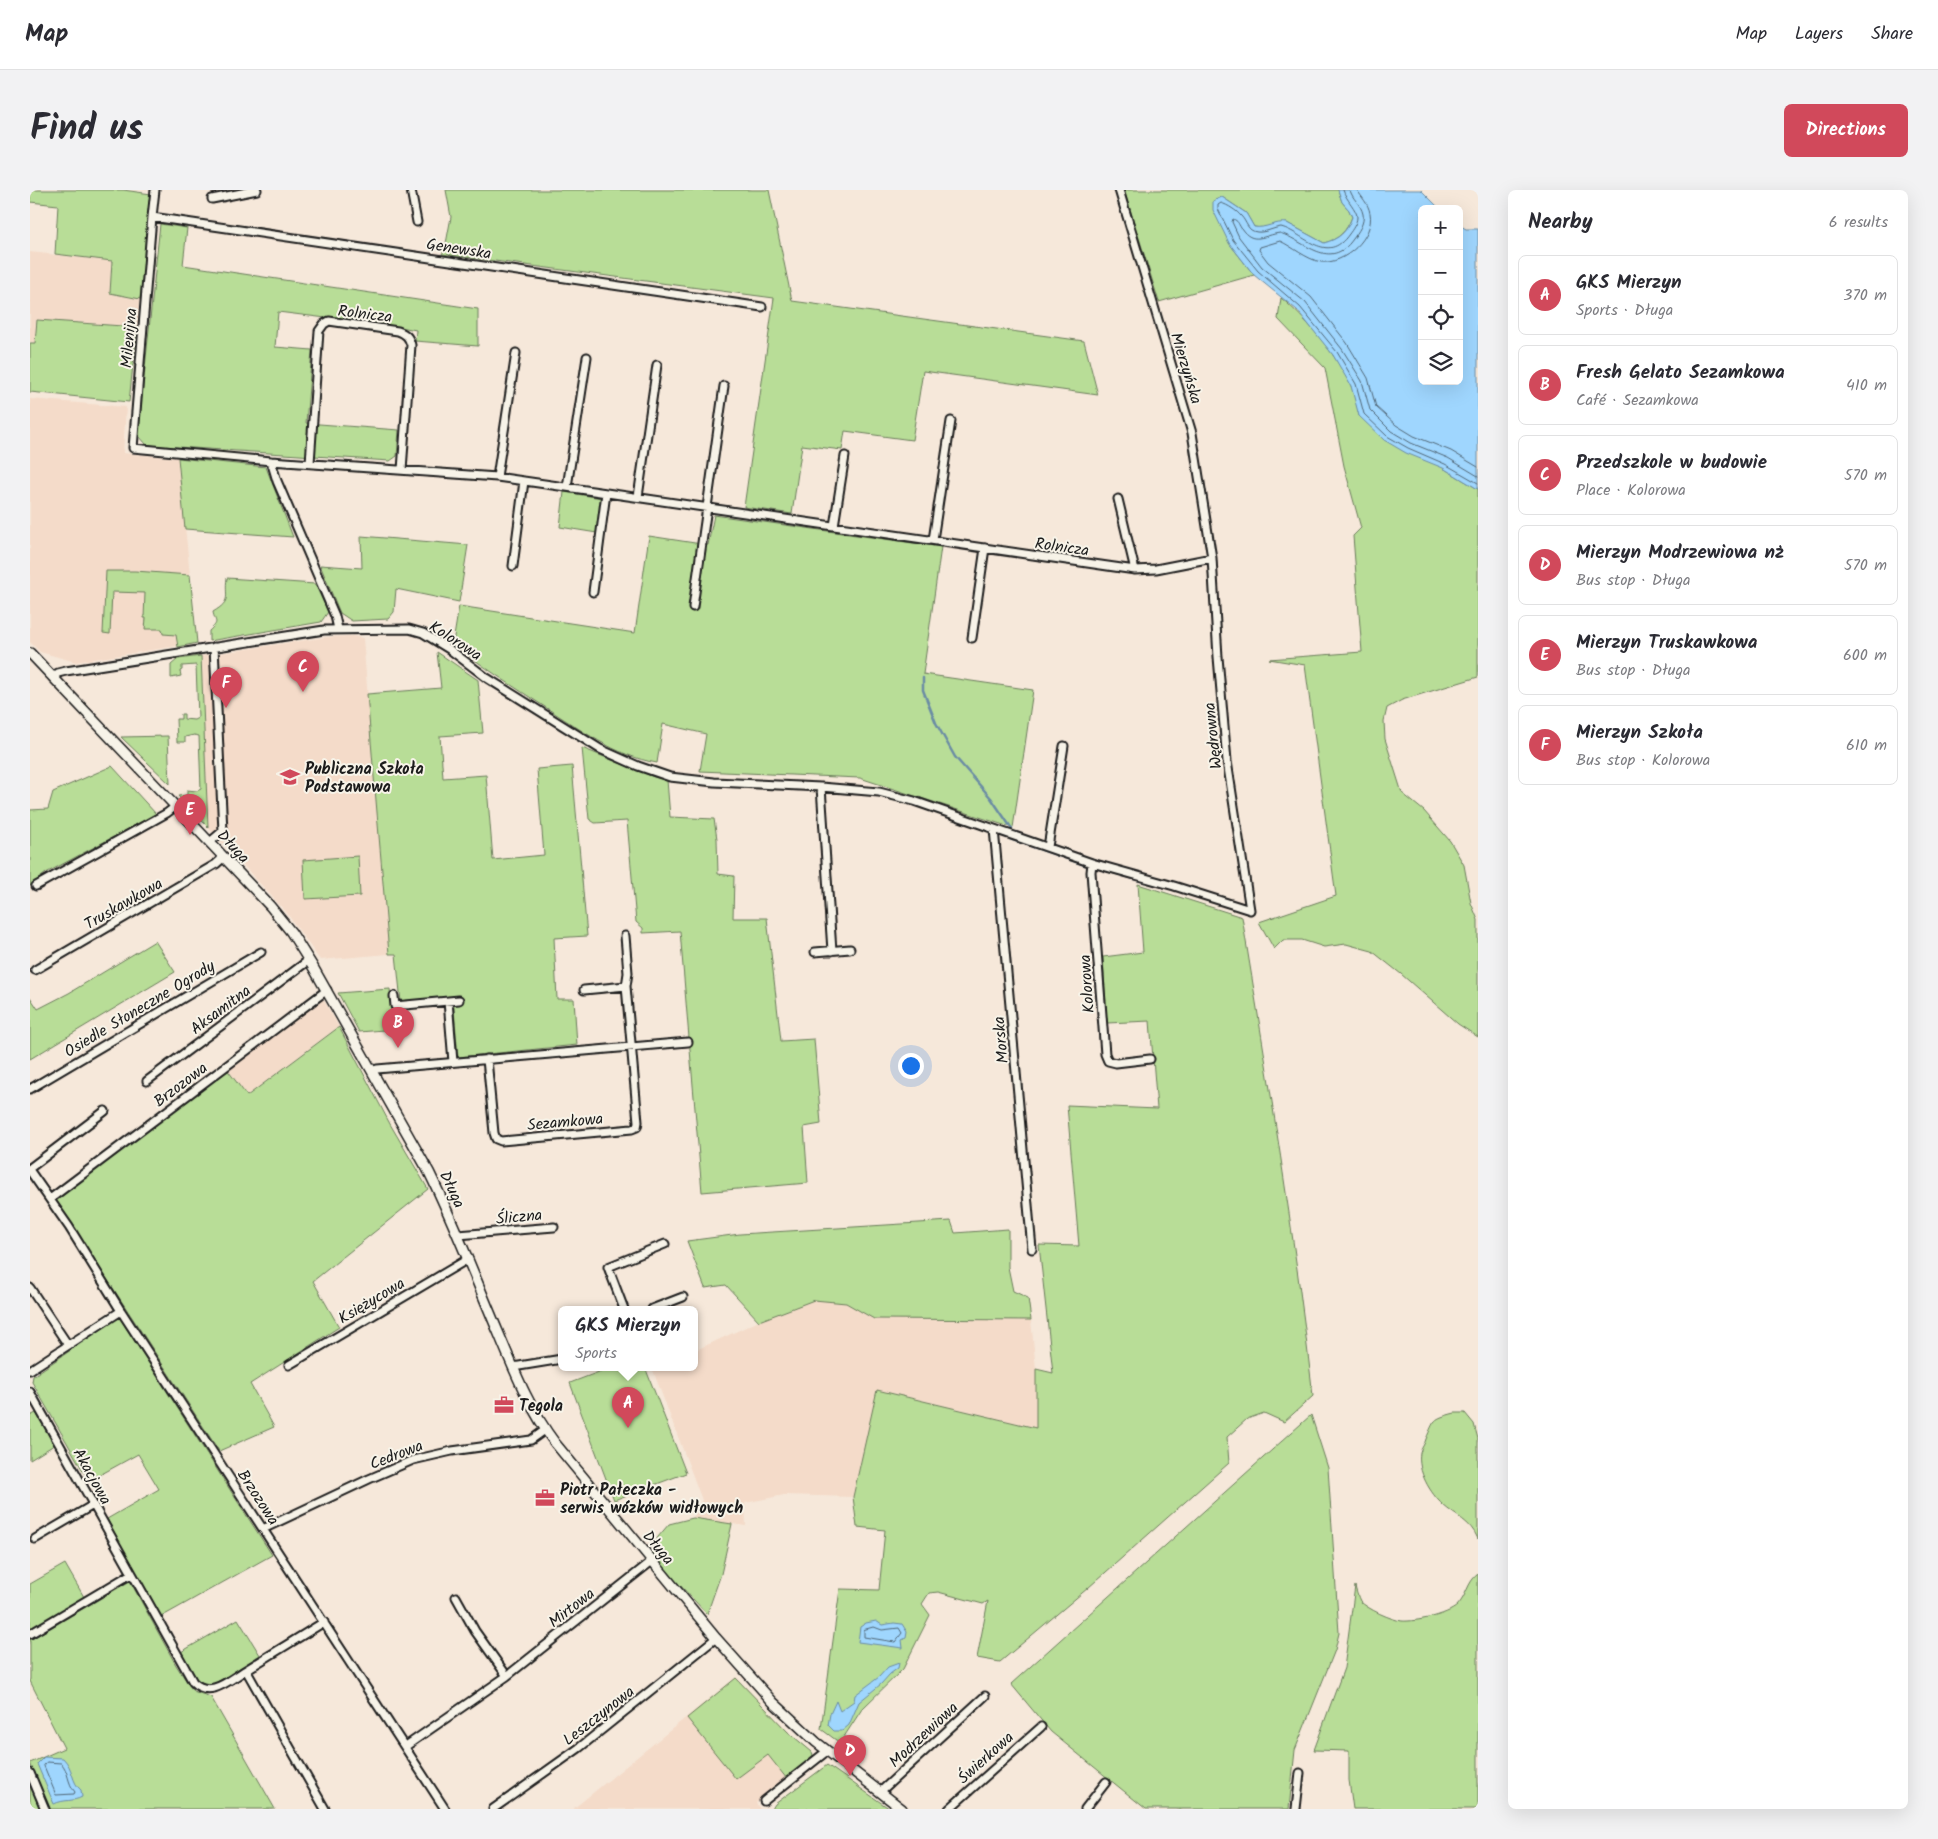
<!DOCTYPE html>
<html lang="en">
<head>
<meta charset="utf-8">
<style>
	:root { --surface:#fff; --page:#f2f2f3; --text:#2b2b33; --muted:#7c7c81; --line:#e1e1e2; --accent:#d1495b }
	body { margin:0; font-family:Kalam,sans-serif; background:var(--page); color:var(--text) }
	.controls { position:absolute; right:15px; top:15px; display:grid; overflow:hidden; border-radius:8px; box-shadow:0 5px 20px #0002 }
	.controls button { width:45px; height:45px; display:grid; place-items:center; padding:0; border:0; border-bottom:1px solid var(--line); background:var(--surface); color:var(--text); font:25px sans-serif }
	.you { position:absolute; left:880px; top:875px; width:18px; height:18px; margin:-12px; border:4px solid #fff; border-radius:50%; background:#1a73e8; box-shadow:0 0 0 8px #1a73e833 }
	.badge { display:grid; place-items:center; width:32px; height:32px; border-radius:50%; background:var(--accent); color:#fff; font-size:16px; font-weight:700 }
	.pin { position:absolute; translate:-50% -41px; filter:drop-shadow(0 1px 2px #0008) }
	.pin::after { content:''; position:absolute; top:26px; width:18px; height:15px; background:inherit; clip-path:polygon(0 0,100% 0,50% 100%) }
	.popup { position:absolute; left:528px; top:1116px; width:140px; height:65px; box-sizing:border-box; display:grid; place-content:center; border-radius:8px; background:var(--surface); filter:drop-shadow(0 1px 4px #0005); font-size:16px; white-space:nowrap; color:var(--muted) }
	.popup b { font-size:19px; color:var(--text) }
	.popup::after { content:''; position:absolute; left:50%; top:100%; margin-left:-10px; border:10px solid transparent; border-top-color:var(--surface) }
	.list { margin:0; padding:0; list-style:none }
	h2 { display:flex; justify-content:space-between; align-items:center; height:65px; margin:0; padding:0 20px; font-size:21px }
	h2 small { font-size:16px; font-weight:400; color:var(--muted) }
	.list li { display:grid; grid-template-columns:32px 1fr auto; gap:15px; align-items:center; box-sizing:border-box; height:80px; margin:0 10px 10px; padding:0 10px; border:1px solid var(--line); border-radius:8px }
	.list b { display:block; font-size:19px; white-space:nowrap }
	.list p { margin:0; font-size:16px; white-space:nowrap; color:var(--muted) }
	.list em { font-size:16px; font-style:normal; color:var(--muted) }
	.icon { flex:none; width:28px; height:28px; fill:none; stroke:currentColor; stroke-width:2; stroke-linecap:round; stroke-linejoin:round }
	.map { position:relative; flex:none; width:1448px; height:1619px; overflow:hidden; border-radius:8px }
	header { display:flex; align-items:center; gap:30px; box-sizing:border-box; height:70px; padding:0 25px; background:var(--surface); border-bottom:1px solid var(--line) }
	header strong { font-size:24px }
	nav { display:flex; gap:28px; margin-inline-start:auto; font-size:18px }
	.intro { display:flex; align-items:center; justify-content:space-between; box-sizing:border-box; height:120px; padding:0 30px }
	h1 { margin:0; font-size:35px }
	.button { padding:12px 22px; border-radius:8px; background:var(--accent); color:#fff; font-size:18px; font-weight:700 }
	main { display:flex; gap:30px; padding:0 30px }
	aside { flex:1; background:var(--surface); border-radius:8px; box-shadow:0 5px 20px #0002 }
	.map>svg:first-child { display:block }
</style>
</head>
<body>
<header>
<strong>Map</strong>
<nav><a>Map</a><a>Layers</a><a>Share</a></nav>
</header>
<div class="intro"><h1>Find us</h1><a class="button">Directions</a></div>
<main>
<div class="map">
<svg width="1448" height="1619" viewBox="0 0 1448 1619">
	<rect width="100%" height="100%" fill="#f6e8da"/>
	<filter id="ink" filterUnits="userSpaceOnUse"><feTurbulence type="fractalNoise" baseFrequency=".02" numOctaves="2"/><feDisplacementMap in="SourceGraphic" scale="10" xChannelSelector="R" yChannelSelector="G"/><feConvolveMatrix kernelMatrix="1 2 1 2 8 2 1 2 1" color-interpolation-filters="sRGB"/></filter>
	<g filter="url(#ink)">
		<path fill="#f4dbc9" d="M0,62l82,9 -2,32 30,6 -3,28 -100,-7 -2,23 -5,-1z
			M0,209l96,8 -3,46 55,5 19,185 -121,19 -36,-10 -10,-10z
			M322,446l11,2 26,316 -69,6 -34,-48 -78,-85 -7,-171 125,-19z
			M289,802l20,35 -92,69 -24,-32z
			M784,1110l32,3 28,16 157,1 5,49v59l-158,-38 -25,107 -69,-2 -39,8 1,23 -53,-8 9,-18 -50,-132 4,-1h38v-16l65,-30z
			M706,1487l53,55v7l-21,16 19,24 -31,24 4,6h-187z"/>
		<path fill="#b8dd97" stroke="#6a7c5a" d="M0,0h93l28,4 -11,105 -30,-6 2,-32 -57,-7 3,-49 -28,-3z
			M416,0h323l23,111 292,40 14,54 -175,-24 -11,69 -67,-9 -3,19 -40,-5 -10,69 -48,-7 30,-209 -332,-44 3,-5 6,-32z
			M1094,0h214l4,12 7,8 3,7c-6,15 -13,22 -28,26l-37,-20 -27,5 -6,-1 -8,-14 -24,-16 -9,4 16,42 25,32 -95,27z
			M130,34l27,4 -4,37 295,44v37l-63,-5 1,-11 -10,-2 -128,-16 -3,35 37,3 -6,73 93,7 -2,26 -7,5 -243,-16 -9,-10z
			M1251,108c24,19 58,60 70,88 4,9 6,20 8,30l63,-35h37l4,-4 -20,91 35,21v188l-76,23 -15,8 -3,13 1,18 17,54 22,18 26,30 14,24 7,38 7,17v117l-20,-13 -57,-50 -29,-23 -26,-7 -22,3 -22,-7h-19l-9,9 -15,-27 77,-26 -31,-231 -36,-6 93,-7 -9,-116 8,-8 -17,-62 -19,-98 -47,-49z
			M7,130l100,7 -8,75 -99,-10v-49h5z
			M148,268l88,9 27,70 -108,-8z
			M534,302l38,6 -5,35 -37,-6z
			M684,325l227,32 -18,127 110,16 -20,138 -153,-50 -160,-7 6,-37 -43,-10 -6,39c-42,-7 -77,-34 -112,-56 -32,-21 -63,-40 -92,-64l6,-37 176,27 14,-97 59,9z
			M331,346l107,9 -9,57 -63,-13 -2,23 -6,7 -36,2 -12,-8 -20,-48 42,3z
			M76,381h29l55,4 7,68 -19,4 -2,-12 -13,-1 -1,-5h-17l1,-11h-2l1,-25 -33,-1 -2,42 -7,-1z
			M197,388l88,6 13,28 -7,10 -112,19v-10c11,-10 6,-8 4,-19 20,-12 11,-15 14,-34z
			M407,462l41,28 5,53 -43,3 3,42 43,-3 7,85 51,-5 -7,-86 35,-3 15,170 -33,2 3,61h17l3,46 -119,12 -5,-60 -52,5 -5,-48h-7l-22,-260 74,-6z
			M171,466l7,171 -30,-31 9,-1v-5l10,1 4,-2 -2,-53 -5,-1 -9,2v5h-8l-1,-23h5v-5h3v5l10,1 4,-2 -2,-53 -14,1v4l-2,1 1,5 -10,2v-13l7,-6z
			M138,546l2,48 -49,-47z
			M552,558l72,29 13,3 3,37 44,2 3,20 1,35 16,2 -1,42h34l14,123 33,-2 7,85 -17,3 4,56 -106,9 -22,-261 -37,2v-5l-7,-6 -9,-101 -32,2 -6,-4z
			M82,576l44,48 -110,59 -16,13v-76l18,-1 5,-17z
			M328,666l2,40 -55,3 -2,-39z
			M1108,694l104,33c26,159 53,319 71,479l-29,26 -20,-9 -17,6 -20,18 2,26 -141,125 -88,74 -23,-4 11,-57 -5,3 -45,-12 -9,1 -7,11 8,11 -27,54 -41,40 -22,34 -19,-14 19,-140 39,1 6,-60 -28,-3 -4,-30 24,-107 159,38v-59l17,4 -14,-128 40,1 -12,-141 90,4 -7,-88 -43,2 -4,-66 40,-5z
			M125,751l20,31 -145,87v-62l8,12 31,-16z
			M360,799l2,27 -8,14 -25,2 -21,-39z
			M309,837l51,97 38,65 -115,92 26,46 -89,57 24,43 -55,24 -168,-258 172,-129 24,32z
			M921,1031l4,12 53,-4v38l5,24 15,7 3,22 -157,-1 -28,-16 -32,-3 -55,21 -33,-36 -21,3 -18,-47 53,-7z
			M89,1127l153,238 -111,62 -54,-98 52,-30 -21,-35 -49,27 -57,-99 1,-6z
			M582,1177h33l41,106 -72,27 -44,-117z
			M6,1223l18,32 -24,15v-44z
			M1425,1223h10l9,11 4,15v100c-8,-19 -22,-22 -35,-34 -13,-12 -26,-34 -23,-52 1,-5 5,-9 6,-14 9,-20 6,-20 29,-26z
			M1281,1225l17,53 11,165 -4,17 -40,100 -6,59h-143l-95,-77 -40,-48z
			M663,1328l39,6 -11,50 -14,40 -57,-61 8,-16 11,-13z
			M35,1374l19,33 -54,32v-45z
			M1448,1384v235h-125l-4,-29v-29l-35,-1 30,-82 11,-82c1,5 3,11 5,15 7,8 32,19 42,20 14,1 45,-6 55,-15 10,-10 10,-24 21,-32z
			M100,1391l46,84 17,26 18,6 64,112h-225l-20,-46 34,-15 -34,-67v-41z
			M208,1429l22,36 -49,31 -5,1 -10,-8 -15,-27z
			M706,1488l52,54 24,20 1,3 -26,24 -19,-24 -32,24 -49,-61z
			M797,1575l63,44h-118l3,-5z
			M2,1596l9,23h-11v-22z"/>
		<path fill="#9fd6fe" stroke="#6b8ca4" d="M1308,0h83l19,19h-18v172h37v-156l7,4h12v260l-35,-21 -37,-15 -22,-13 -25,-24 -8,-30 -18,-31 -36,-45 -43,-35 -25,-32 -16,-33v-9l9,-4 24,16 8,14c12,2 21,-6 33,-4l37,20c15,-4 23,-11 28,-26l-3,-7 -7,-8z
			M846,1431l6,4 12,-2 8,1 5,8 -1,6 -4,2 1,8 -45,-6 2,-15 6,-4z
			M869,1473l-1,5 -8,6 -9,10 -22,18 -10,23 -7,6h-8l-6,-6 2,-11 6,-13 4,10 14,-10 1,-6 24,-18 9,-10z
			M14,1567l19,1c11,11 8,24 18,32l1,7c-9,5 -18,2 -28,7l-17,-40z"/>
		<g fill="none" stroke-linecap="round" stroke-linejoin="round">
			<path stroke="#506676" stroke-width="1" d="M1313,0c3,10 14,19 14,27 0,6 -5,13 -8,17 -22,32 -45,-1 -68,-7 -8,1 -16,6 -24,5 -10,-1 -10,-10 -16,-16 -4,-5 -13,-11 -20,-13l-3,2v4l15,31 25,31 42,36 37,45 19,32 8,30 23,22 21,12 37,16 33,19
				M1320,0c2,9 11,14 13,24 2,9 -5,18 -10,25 -23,33 -48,2 -73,-6 -16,2 -27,13 -39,-5 -3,-5 -3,-7 -8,-9l-1,3 7,15 23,30 43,35 37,47 20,32 8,29 21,21 20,12 37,15 30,18
				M1327,0c5,8 11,13 13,23 5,24 -26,52 -49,49 -15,-3 -28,-15 -41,-21l-20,6 -1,3 9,12 43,35 36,46 21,35 8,29 20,18 18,11 37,15 27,16
				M844,1437l8,3 17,-2 3,5 -7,9 -31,-5v-7z
				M17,1572l14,1c8,8 6,20 14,29l-1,2 -18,1 -12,-29z"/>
			<path stroke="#6b8ca4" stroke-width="2.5" d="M893,488v12l13,33 19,34 36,41 21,31
				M980,649l75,26
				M1070,679l45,13"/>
			<defs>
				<path id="minor" d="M125,0l-3,27 -19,231 138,13 226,16 638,93 21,-1 56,-11
					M381,0l6,32
					M182,9l45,-9
					M122,27l610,90
					M241,271l6,20 58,135 3,13
					M280,273l9,-132 5,-7 5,-3 69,10c8,3 11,6 13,14l-9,125
					M467,287l19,-124
					M537,297l20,-130
					M608,307l19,-132
					M1088,309l17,71
					M804,336l11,-70
					M903,350l18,-119
					M483,376l11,-85
					M563,402l13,-99
					M663,417l31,-221
					M942,448l13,-90
					M23,488l5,-5 8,-2 258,-41 85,-1 14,4 26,16 38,29 113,71 38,17 32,11 44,5 107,5 58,5 35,9 178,62 82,23 76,24 -23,-149 -9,-104 -6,-99 -20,-125 -73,-243
					M791,597l11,164
					M964,639l38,420
					M180,652l13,-11 -9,-184
					M1018,657l16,-101
					M1062,673l-1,9 14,182 3,7 8,2 34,-4
					M6,696l131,-73 9,-7
					M785,762l35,-3
					M5,780l181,-106 8,-7
					M554,800l42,-4
					M364,806l1,10 64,-6
					M418,811l5,61
					M457,869l7,74 2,6 5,2 131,-12 5,-2 1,-5 -12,-136 2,-13 -3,-37
					M342,881l5,-2 311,-27
					M117,891l162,-121
					M0,899l231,-137
					M0,978l75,-57
					M0,981l39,56 52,84 324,498
					M20,1009l277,-209
					M428,1045l96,-8
					M0,1098l38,57
					M594,1119l-16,-42 57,-23
					M622,1119l31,-12
					M259,1175l179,-106
					M483,1177l49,-8
					M0,1180l91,-59
					M0,1202l163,290c17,17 36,-2 53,-12
					M233,1339l106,-50 44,-19 39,-9 79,-11 14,-10
					M5,1349l58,-34
					M426,1407l19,34 32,45
					M294,1432l-78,48 79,139
					M0,1444l101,-60
					M376,1556l101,-70 145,-115
					M0,1583l15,36
					M850,1602l105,-96
					M734,1611l63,-50
					M463,1619l86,-61 137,-110
					M919,1619l92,-82
					M1055,1619l21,-27
					M1266,1619l4,-36"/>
				<path id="tertiary" d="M0,463l240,253 21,26 22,35 116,205c26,53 47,108 70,162 16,38 31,76 56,109l161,195 57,64 43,40 86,67"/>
			</defs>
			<use href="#minor" stroke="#1c1c1c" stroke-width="11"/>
			<use href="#tertiary" stroke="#1c1c1c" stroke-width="12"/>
			<use href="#minor" stroke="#f7f3e8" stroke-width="7"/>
			<use href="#tertiary" stroke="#f7f3e8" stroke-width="9"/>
		</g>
	</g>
	<defs>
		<symbol id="school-bare" viewBox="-9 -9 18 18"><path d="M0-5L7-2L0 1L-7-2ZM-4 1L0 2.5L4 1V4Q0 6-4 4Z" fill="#d1495b" stroke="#f7f3e8" stroke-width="2.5" paint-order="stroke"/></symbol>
		<symbol id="office-bare" viewBox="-9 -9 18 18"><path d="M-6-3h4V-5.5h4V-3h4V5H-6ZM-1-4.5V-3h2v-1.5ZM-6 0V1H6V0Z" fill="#d1495b" stroke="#f7f3e8" stroke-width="2.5" paint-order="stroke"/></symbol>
	</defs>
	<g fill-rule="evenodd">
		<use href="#school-bare" x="246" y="573" width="28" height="28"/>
		<use href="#office-bare" x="460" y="1201" width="28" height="28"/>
		<use href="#office-bare" x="501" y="1294" width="28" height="28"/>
	</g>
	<g text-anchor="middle" stroke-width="4" stroke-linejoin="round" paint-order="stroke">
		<g font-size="16" fill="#1c1c1c" stroke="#f7f3e8">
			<text transform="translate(429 58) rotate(9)" y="6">Genewska</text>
			<text transform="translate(335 123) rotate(7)" y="6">Rolnicza</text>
			<text transform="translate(98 148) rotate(-85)" y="6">Milenijna</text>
			<text transform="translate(1157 178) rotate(73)" y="6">Mierzyńska</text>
			<text transform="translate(1032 356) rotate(8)" y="6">Rolnicza</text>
			<text transform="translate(426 450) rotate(33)" y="6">Kolorowa</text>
			<text transform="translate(1182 546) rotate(-96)" y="6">Wędrowna</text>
			<text transform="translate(204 656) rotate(47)" y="6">Długa</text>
			<text transform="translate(93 713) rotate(-30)" y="6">Truskawkowa</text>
			<text transform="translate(1056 794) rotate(-94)" y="6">Kolorowa</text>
			<text transform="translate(109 818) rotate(-31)" y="6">Osiedle Słoneczne Ogrody</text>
			<text transform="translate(190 819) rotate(-37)" y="6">Aksamitna</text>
			<text transform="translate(970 850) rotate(-95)" y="6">Morska</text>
			<text transform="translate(150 894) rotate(-37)" y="6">Brzozowa</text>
			<text transform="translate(535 931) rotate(-5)" y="6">Sezamkowa</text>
			<text transform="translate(423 999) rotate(65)" y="6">Długa</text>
			<text transform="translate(489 1026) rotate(-5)" y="6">Śliczna</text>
			<text transform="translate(341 1110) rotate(-31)" y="6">Księżycowa</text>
			<text transform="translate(366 1264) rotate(-21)" y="6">Cedrowa</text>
			<text transform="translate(63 1286) rotate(61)" y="6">Akacjowa</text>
			<text transform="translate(229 1307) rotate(57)" y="6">Brzozowa</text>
			<text transform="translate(629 1357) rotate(50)" y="6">Długa</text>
			<text transform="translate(541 1417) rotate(-38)" y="6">Mirtowa</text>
			<text transform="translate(568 1525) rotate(-38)" y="6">Leszczynowa</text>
			<text transform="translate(893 1544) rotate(-43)" y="6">Modrzewiowa</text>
			<text transform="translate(955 1567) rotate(-42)" y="6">Świerkowa</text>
		</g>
		<g font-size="16" font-weight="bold" fill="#1c1c1c" stroke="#f7f3e8" text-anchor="start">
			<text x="275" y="584">Publiczna Szkoła<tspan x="275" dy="18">Podstawowa</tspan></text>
			<text x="489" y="1221">Tegola</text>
			<text x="530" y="1305">Piotr Pałeczka -<tspan x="530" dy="18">serwis wózków widłowych</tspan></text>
		</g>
	</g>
</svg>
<div class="controls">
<button>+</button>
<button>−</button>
<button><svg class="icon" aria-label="locate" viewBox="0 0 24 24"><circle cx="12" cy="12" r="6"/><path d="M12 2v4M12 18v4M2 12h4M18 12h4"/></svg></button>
<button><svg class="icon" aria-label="layers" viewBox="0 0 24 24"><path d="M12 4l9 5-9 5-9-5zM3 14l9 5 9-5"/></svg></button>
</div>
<div class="you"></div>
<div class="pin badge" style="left:598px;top:1238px">A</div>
<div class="popup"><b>GKS Mierzyn</b>Sports</div>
<div class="pin badge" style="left:368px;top:858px">B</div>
<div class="pin badge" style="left:273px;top:502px">C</div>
<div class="pin badge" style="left:820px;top:1586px">D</div>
<div class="pin badge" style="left:160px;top:645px">E</div>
<div class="pin badge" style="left:196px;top:518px">F</div>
</div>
<aside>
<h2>Nearby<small>6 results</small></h2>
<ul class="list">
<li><span class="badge">A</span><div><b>GKS Mierzyn</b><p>Sports · Długa</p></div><em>370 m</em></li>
<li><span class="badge">B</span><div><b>Fresh Gelato Sezamkowa</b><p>Café · Sezamkowa</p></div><em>410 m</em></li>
<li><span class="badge">C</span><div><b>Przedszkole w budowie</b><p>Place · Kolorowa</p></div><em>570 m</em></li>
<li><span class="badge">D</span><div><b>Mierzyn Modrzewiowa nż</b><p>Bus stop · Długa</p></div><em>570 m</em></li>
<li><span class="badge">E</span><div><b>Mierzyn Truskawkowa</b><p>Bus stop · Długa</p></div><em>600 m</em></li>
<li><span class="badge">F</span><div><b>Mierzyn Szkoła</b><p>Bus stop · Kolorowa</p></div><em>610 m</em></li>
</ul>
</aside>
</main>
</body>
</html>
